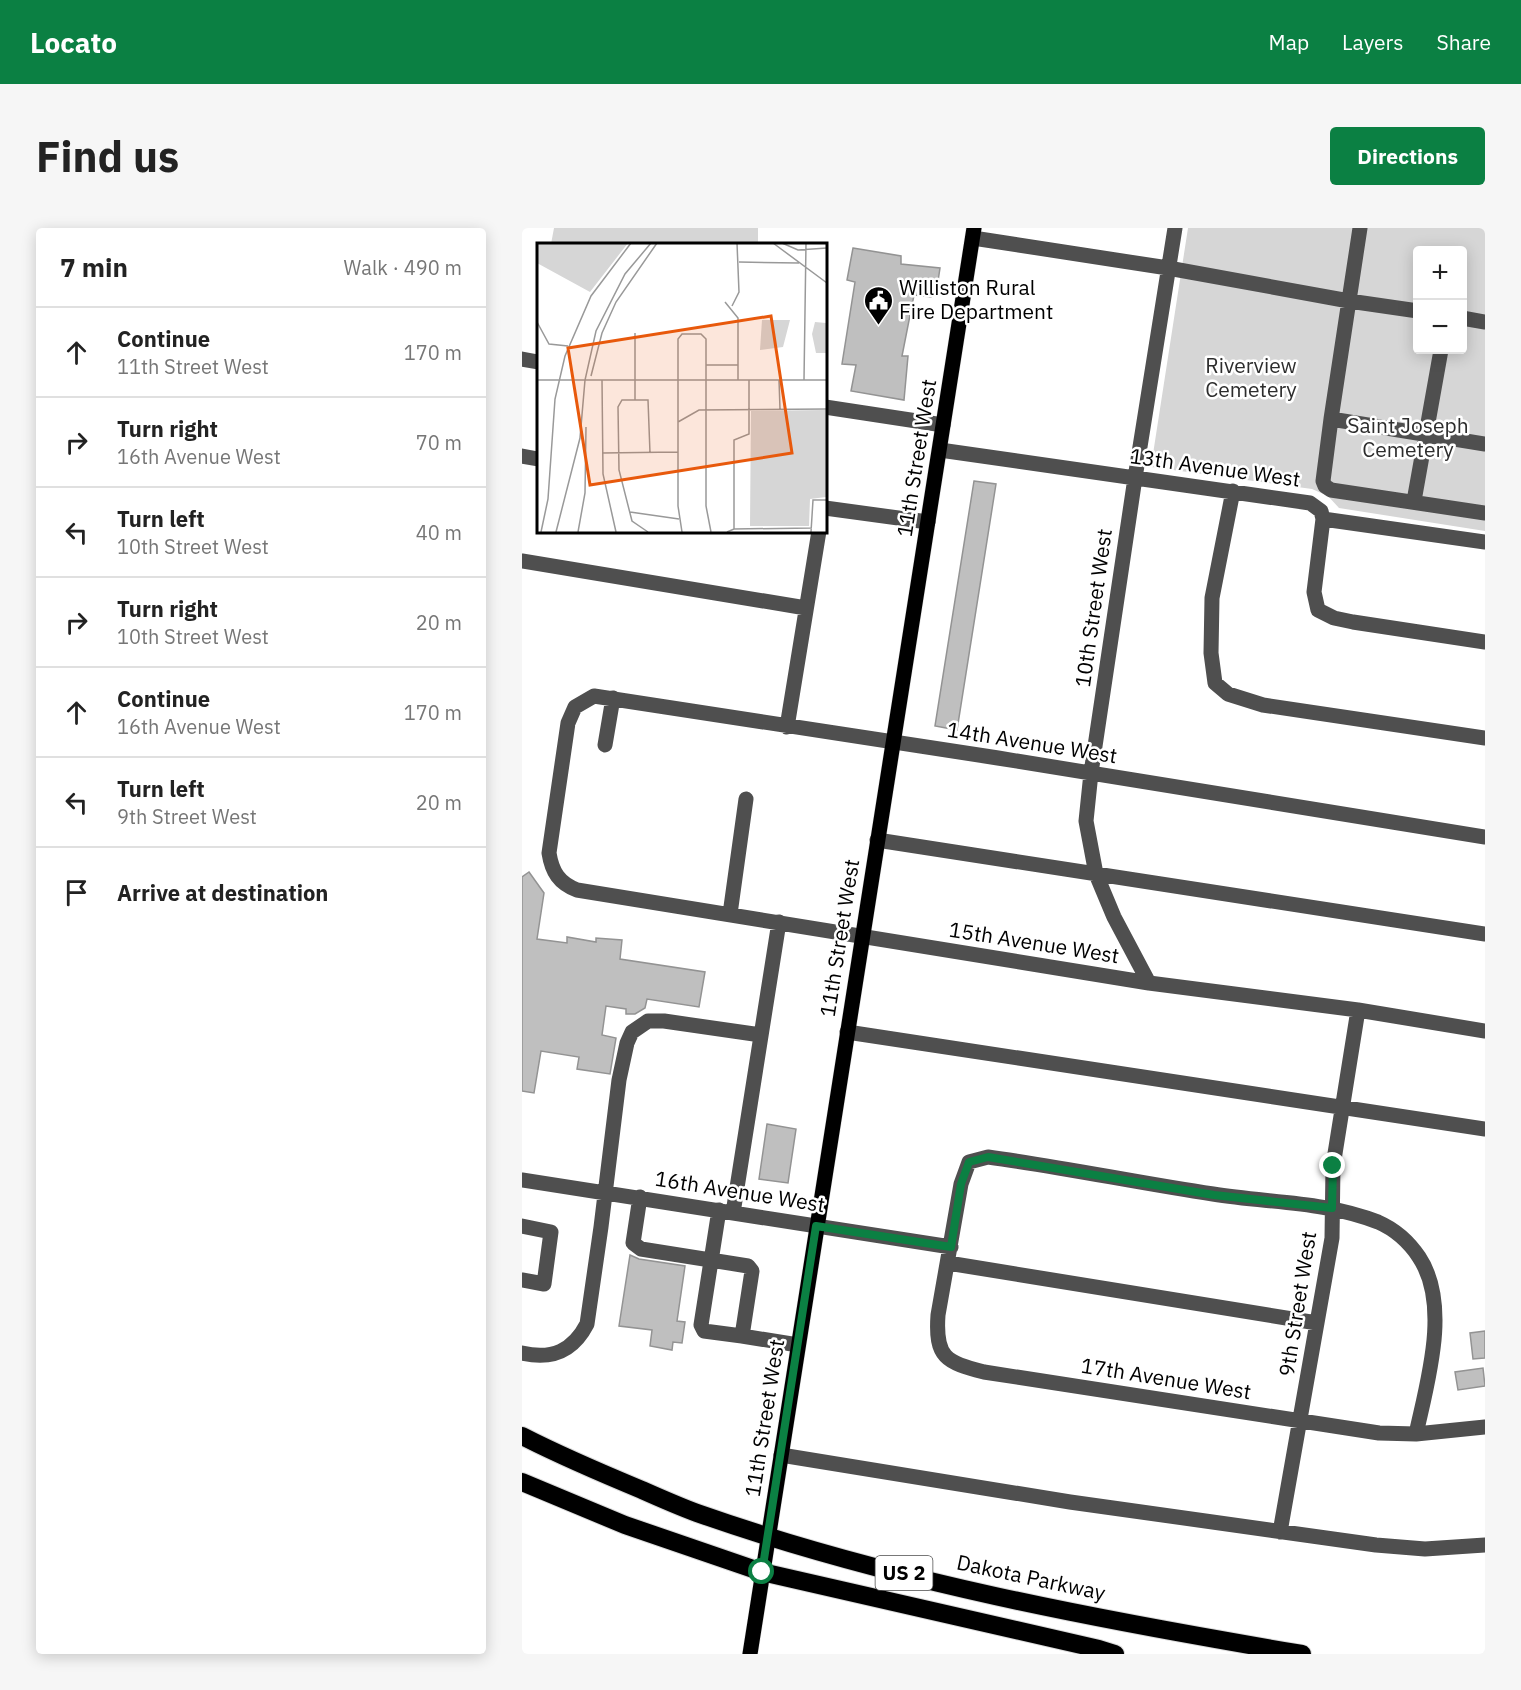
<!DOCTYPE html>
<html lang="en">
<head>
<meta charset="utf-8">
<style>
	:root { --surface:#fff; --page:#f6f6f6; --text:#222; --muted:#767676; --line:#e0e0e0; --accent:#0b8043 }
	body { margin:0; font-family:"IBM Plex Sans",sans-serif; background:var(--page); color:var(--text) }
	.controls { position:absolute; right:18px; top:18px; display:grid; overflow:hidden; border-radius:6px; box-shadow:0 3px 15px #0003 }
	.controls button { width:54px; height:54px; display:grid; place-items:center; padding:0; border:0; border-bottom:2px solid var(--line); background:var(--surface); color:var(--text); font:30px sans-serif }
	.stop { position:absolute; width:18px; height:18px; margin:-14px; border:4px solid #0b8043; border-radius:50%; background:#fff }
	.stop.end { background:#0b8043; border-color:#fff; box-shadow:0 2px 6px #0008 }
	.list { margin:0; padding:0; list-style:none }
	h2 { display:flex; justify-content:space-between; align-items:center; height:78px; margin:0; padding:0 24px; font-size:26px }
	h2 small { font-size:20px; font-weight:400; color:var(--muted) }
	.list li { display:grid; grid-template-columns:39px 1fr auto; gap:18px; align-items:center; box-sizing:border-box; height:90px; padding:0 24px; border-top:2px solid var(--line) }
	.list b { display:block; font-size:22px; white-space:nowrap }
	.list p { margin:0; font-size:20px; white-space:nowrap; color:var(--muted) }
	.list em { font-size:20px; font-style:normal; color:var(--muted) }
	.icon { flex:none; width:33px; height:33px; fill:none; stroke:currentColor; stroke-width:2; stroke-linecap:round; stroke-linejoin:round }
	.map { position:relative; flex:none; width:963px; height:1426px; overflow:hidden; border-radius:6px }
	header { display:flex; align-items:center; gap:36px; box-sizing:border-box; height:84px; padding:0 30px; background:var(--accent); color:#fff }
	header strong { font-size:28px }
	nav { display:flex; gap:33px; margin-inline-start:auto; font-size:21px }
	.intro { display:flex; align-items:center; justify-content:space-between; box-sizing:border-box; height:144px; padding:0 36px }
	h1 { margin:0; font-size:42px }
	.button { padding:15px 27px; border-radius:6px; background:var(--accent); color:#fff; font-size:21px; font-weight:700 }
	main { display:flex; gap:36px; padding:0 36px }
	aside { flex:1; background:var(--surface); border-radius:6px; box-shadow:0 3px 15px #0003 }
	.map>svg:first-child { display:block }
</style>
</head>
<body>
<header>
<strong>Locato</strong>
<nav><a>Map</a><a>Layers</a><a>Share</a></nav>
</header>
<div class="intro"><h1>Find us</h1><a class="button">Directions</a></div>
<main>
<aside>
<h2>7 min<small>Walk · 490 m</small></h2>
<ul class="list">
<li><svg class="icon" aria-label="ahead" viewBox="0 0 24 24"><path d="M12 20V5M6 11l6-6 6 6"/></svg><div><b>Continue</b><p>11th Street West</p></div><em>170 m</em></li>
<li><svg class="icon" aria-label="right" viewBox="0 0 24 24"><path d="M7 20v-9h11M14 6l5 5-5 5"/></svg><div><b>Turn right</b><p>16th Avenue West</p></div><em>70 m</em></li>
<li><svg class="icon" aria-label="left" viewBox="0 0 24 24"><path d="M17 20v-9H6M10 6l-5 5 5 5"/></svg><div><b>Turn left</b><p>10th Street West</p></div><em>40 m</em></li>
<li><svg class="icon" aria-label="right" viewBox="0 0 24 24"><path d="M7 20v-9h11M14 6l5 5-5 5"/></svg><div><b>Turn right</b><p>10th Street West</p></div><em>20 m</em></li>
<li><svg class="icon" aria-label="ahead" viewBox="0 0 24 24"><path d="M12 20V5M6 11l6-6 6 6"/></svg><div><b>Continue</b><p>16th Avenue West</p></div><em>170 m</em></li>
<li><svg class="icon" aria-label="left" viewBox="0 0 24 24"><path d="M17 20v-9H6M10 6l-5 5 5 5"/></svg><div><b>Turn left</b><p>9th Street West</p></div><em>20 m</em></li>
<li><svg class="icon" aria-label="arrive" viewBox="0 0 24 24"><path d="M6 21V4h12l-3 4 3 4H6"/></svg><div><b>Arrive at destination</b></div></li>
</ul>
</aside>
<div class="map">
<svg width="963" height="1426" viewBox="0 0 963 1426">
	<rect width="100%" height="100%" fill="#fff"/>
	<path fill="#d6d6d6" fill-rule="evenodd" d="M32,0h204v16h-207z
		M666,0h297v303l-146,-23 -11,-12 -16,-7 -161,-22zM896,22h44v100h-44z"/>
	<path fill="#bfbfbf" stroke="#939393" stroke-width="1.5" d="M331,20l48,8v8l39,4 -2,13 -4,-1 -3,17 -17,-2 -12,61h6l-4,44 -53,-9 5,-26 -14,-1 13,-82 -8,-2z
		M452,253l22,3 -39,246 -22,-4z
		M7,644l15,21 -7,46 30,4v-6l29,5v-4l26,2 -2,19 85,13 -6,35 -52,-8 -2,9 -10,6h-9v-5l-20,-3 -4,29 14,3 -6,36 -33,-5 2,-12 -38,-6 -7,42 -12,-2v-214z
		M245,896l29,5 -8,54 -29,-4z
		M108,1027l9,4 46,7 -8,55 8,1 -3,21 -9,-1 -1,8 -22,-4 2,-16 -33,-4z
		M963,1103v27l-12,1 -3,-26z
		M961,1140l2,18 -27,4 -3,-18z"/>
	<g fill="none" stroke-linecap="round" stroke-linejoin="round">
		<defs>
			<path id="major" d="M228,1426l224,-1426"/>
			<path id="highway" d="M0,1208c39,20 79,37 120,54 18,8 36,16 55,23 193,68 403,107 605,141
				M0,1254l103,43 137,47 337,77 16,5"/>
		</defs>
		<use href="#major" stroke="#dbdbdb" stroke-width="16"/>
		<use href="#highway" stroke="#dbdbdb" stroke-width="20"/>
		<path stroke="#4f4f4f" stroke-width="15" d="M838,0l-29,191 154,25
			M451,10l195,30 181,33 69,10
			M940,90l23,4
			M0,131l16,3
			M303,179l118,18
			M809,191l-8,62 2,5 6,4 154,23
			M418,222l370,53 11,8 2,8 -9,73 4,18 16,8 19,4 132,20
			M0,228l16,3
			M711,263l-21,107 -1,55 4,30 13,11 35,11 222,33
			M892,273l27,-151
			M303,280l103,14
			M801,291l162,23
			M0,333l284,47
			M265,499l32,-196
			M83,517l8,-47
			M963,609l-487,-79 -404,-62 -19,11 -7,16 -19,130c3,19 10,30 28,37l572,93 209,27 127,21
			M355,612l608,94
			M208,686l16,-115
			M627,755l-35,-66 -18,-43 -10,-53 5,-48 44,-295 40,-250
			M325,804l638,97
			M0,952l429,67
			M118,969l-7,46 8,6 107,17 4,5 -10,65 56,9
			M197,982l-18,115 3,6 38,5
			M211,985l46,-291
			M0,998l29,6 -7,52 -22,-4
			M426,1035l369,60
			M0,1125c30,7 51,-2 65,-29l14,-97 18,-147 8,-37 5,-11 16,-11h16l97,14
			M894,1206c11,-51 35,-129 3,-177 -10,-15 -25,-28 -41,-35 -53,-21 -110,-19 -165,-28 -75,-11 -150,-27 -225,-37l-19,5 -8,22 -23,131c-3,43 8,47 46,57l395,61 37,1 69,-7
			M259,1227l289,47 306,43 49,4 60,-4
			M758,1304l52,-294 1,-72 25,-156"/>
		<use href="#major" stroke="#000" stroke-width="15"/>
		<use href="#highway" stroke="#000" stroke-width="18"/>
	</g>
	<g fill="none" stroke-linecap="round" stroke-linejoin="round">
		<path stroke="#0b8043" stroke-width="8" d="M240,1344l54,-346 135,21 10,-63 8,-22 19,-5 226,38 118,13 1,-42"/>
	</g>
	<defs>
		<symbol id="civic-pin" viewBox="-11 -11 22 30"><path d="M0 17L-7.5 6A9.5 9.5 0 1 1 7.5 6Z" fill="#000" stroke="#fff"/><path d="M-.6-6.5H3V-4.5H.6V-3L4-1V1h2V6H-6V1h2V-1L-.6-3ZM-1.2 2.5V6h2.4V2.5Z" fill="#fff"/></symbol>
	</defs>
	<g fill-rule="evenodd">
		<use href="#civic-pin" x="340" y="56" width="33" height="45"/>
	</g>
	<g text-anchor="middle" stroke-width="5" stroke-linejoin="round" paint-order="stroke">
		<rect fill="#fff" stroke="#4c4c4c" stroke-width="1.5" x="353.5" y="1328" width="57" height="34" rx="4.5"/>
		<g font-size="20" font-weight="bold" fill="#000">
			<text x="382" y="1352">US 2</text>
		</g>
		<g font-size="21" fill="#000" stroke="#fff" text-anchor="start">
			<text x="377" y="67">Williston Rural<tspan x="377" dy="24">Fire Department</tspan></text>
		</g>
		<g font-size="21" fill="#2d2d2d" stroke="#fff">
			<text x="729" y="145">Riverview<tspan x="729" dy="24">Cemetery</tspan></text>
			<text x="886" y="205">Saint Joseph<tspan x="886" dy="24">Cemetery</tspan></text>
		</g>
		<g font-size="21" fill="#000" stroke="#fff">
			<text transform="translate(395 230) rotate(-81)" y="7">11th Street West</text>
			<text transform="translate(693 240) rotate(8)" y="7">13th Avenue West</text>
			<text transform="translate(572 380) rotate(-82)" y="7">10th Street West</text>
			<text transform="translate(510 515) rotate(9)" y="7">14th Avenue West</text>
			<text transform="translate(318 710) rotate(-81)" y="7">11th Street West</text>
			<text transform="translate(512 715) rotate(9)" y="7">15th Avenue West</text>
			<text transform="translate(218 964) rotate(9)" y="7">16th Avenue West</text>
			<text transform="translate(776 1076) rotate(-81)" y="7">9th Street West</text>
			<text transform="translate(644 1151) rotate(9)" y="7">17th Avenue West</text>
			<text transform="translate(243 1190) rotate(-81)" y="7">11th Street West</text>
			<text transform="translate(509 1350) rotate(12)" y="7">Dakota Parkway</text>
		</g>
	</g>
	<g transform="translate(15 15)">
		<rect width="290" height="290" fill="#fff"/>
		<path d="M0,0h91l-38,49 -53,-29zM225,77h28l-7,27 -23,3zM278,79l11,1v30h-10l-4,-19zM289,167v87l-16,2 -1,27h-59l1,-115z" fill="#d6d6d6"/>
		<path fill="none" stroke="#999" stroke-width="1.5" d="M236,0l54,40M245,0l16,7 29,-2M202,19l60,1M188,59l13,16v62M195,63l7,-14 -2,-49M0,79l12,22 19,2M98,90v67M169,122h32M54,133l11,-43 14,-31 41,-59M0,137h290M65,137l1,94 13,58M242,137l1,29M267,137l2,-137M141,179l21,-12 128,-1M65,210l76,-1M93,269l49,7M197,286v-89l15,-6v-54M4,289l7,-33 7,-100 10,-43 26,-60 40,-53M19,289l24,-94 5,-58 11,-49 29,-57 26,-31M41,289l7,-39 1,-66M111,289l-16,-11 -13,-51 -1,-63 4,-7h26l2,53M145,289l-4,-26v-167l4,-5h19l5,5v167l5,26M190,289l7,-3 78,-1M274,289l2,-32h14"/>
		<path fill="#e8590c" fill-opacity="0.15" stroke="#e8590c" stroke-width="3" d="M234,73l21,137 -202,32 -22,-137z"/>
		<rect width="290" height="290" fill="none" stroke="#000" stroke-width="3"/>
	</g>
</svg>
<div class="controls">
<button>+</button>
<button>−</button>
</div>
<div class="stop" style="left:240px;top:1344px"></div>
<div class="stop end" style="left:811px;top:938px"></div>
</div>
</main>
</body>
</html>
